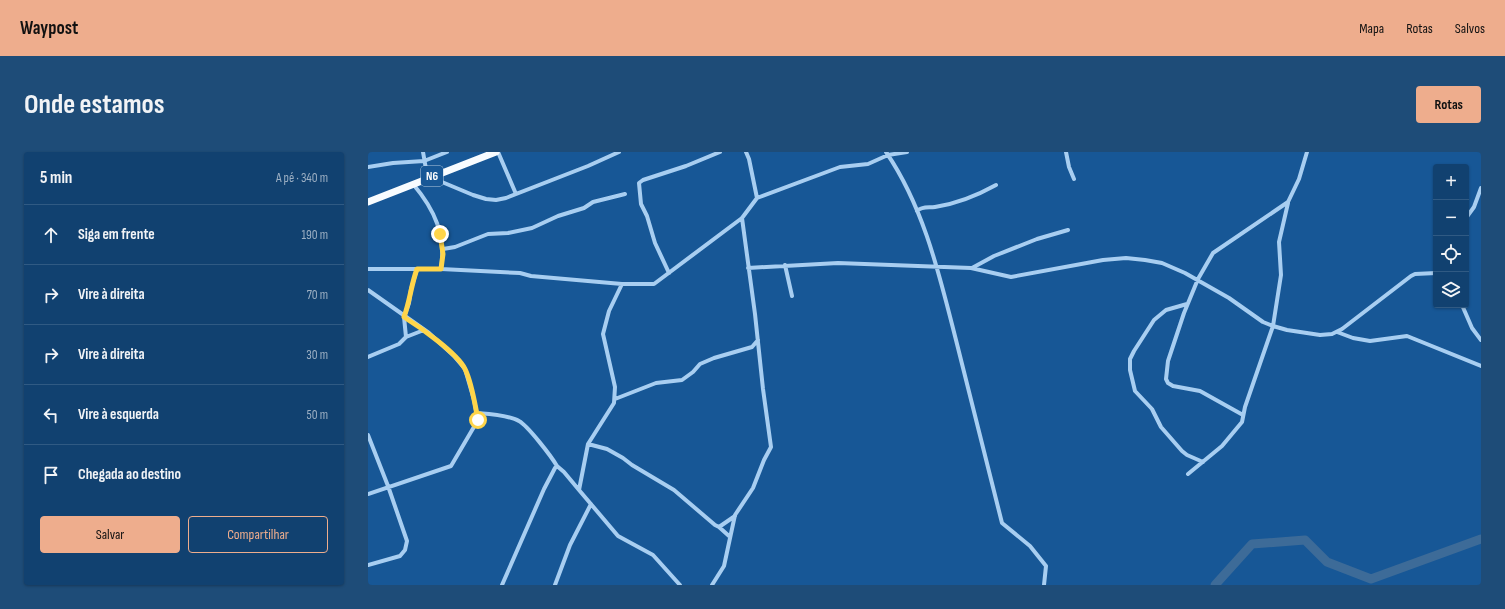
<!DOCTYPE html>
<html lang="pt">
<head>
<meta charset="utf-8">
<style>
	:root { --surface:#114170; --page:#1e4c78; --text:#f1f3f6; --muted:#9cafc3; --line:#305a83; --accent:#eead8d }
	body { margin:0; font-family:"Sofia Sans Condensed",sans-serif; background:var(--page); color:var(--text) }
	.controls { position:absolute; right:12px; top:12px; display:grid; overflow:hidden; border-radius:4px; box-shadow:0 1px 3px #0004 }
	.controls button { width:36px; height:36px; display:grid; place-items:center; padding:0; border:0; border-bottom:1px solid var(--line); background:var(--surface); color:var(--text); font:20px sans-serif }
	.stop { position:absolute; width:12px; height:12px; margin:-9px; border:3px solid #ffd54a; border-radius:50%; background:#fff }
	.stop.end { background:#ffd54a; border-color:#fff; box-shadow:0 1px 4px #0008 }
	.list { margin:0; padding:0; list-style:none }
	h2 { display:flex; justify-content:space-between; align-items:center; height:52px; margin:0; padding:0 16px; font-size:17px }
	h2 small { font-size:13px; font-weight:400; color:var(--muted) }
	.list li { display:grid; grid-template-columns:26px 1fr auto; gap:12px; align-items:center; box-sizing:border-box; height:60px; padding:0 16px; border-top:1px solid var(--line) }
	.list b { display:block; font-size:15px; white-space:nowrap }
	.list em { font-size:13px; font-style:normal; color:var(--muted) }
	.actions { display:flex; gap:8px; padding:12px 16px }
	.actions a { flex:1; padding:9px 0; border:1px solid var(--accent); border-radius:4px; text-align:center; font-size:14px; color:var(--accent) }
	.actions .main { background:var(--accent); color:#111 }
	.icon { flex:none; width:22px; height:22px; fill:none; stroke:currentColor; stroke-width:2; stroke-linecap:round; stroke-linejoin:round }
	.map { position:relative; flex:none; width:1113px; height:433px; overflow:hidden; border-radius:4px }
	header { display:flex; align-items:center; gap:24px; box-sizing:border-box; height:56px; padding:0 20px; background:var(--accent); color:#111 }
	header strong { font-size:19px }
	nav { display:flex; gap:22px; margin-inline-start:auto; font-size:14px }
	.intro { display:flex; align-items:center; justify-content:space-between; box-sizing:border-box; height:96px; padding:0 24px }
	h1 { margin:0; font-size:28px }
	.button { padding:10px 18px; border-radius:4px; background:var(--accent); color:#111; font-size:14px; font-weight:700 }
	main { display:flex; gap:24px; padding:0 24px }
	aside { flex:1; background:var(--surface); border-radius:4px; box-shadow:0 1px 3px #0004 }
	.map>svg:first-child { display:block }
</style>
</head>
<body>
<header>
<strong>Waypost</strong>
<nav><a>Mapa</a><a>Rotas</a><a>Salvos</a></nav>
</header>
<div class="intro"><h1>Onde estamos</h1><a class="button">Rotas</a></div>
<main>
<aside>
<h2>5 min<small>A pé · 340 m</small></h2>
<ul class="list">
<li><svg class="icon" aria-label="ahead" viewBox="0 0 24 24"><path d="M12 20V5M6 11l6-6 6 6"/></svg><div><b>Siga em frente</b></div><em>190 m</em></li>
<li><svg class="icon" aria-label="right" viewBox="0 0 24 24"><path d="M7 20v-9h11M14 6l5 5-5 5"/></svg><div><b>Vire à direita</b></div><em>70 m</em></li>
<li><svg class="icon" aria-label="right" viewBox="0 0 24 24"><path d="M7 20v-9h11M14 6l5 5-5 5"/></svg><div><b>Vire à direita</b></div><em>30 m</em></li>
<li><svg class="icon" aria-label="left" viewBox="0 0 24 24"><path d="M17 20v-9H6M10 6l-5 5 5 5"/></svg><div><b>Vire à esquerda</b></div><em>50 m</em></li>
<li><svg class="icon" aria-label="arrive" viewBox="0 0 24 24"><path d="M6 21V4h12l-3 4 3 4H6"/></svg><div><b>Chegada ao destino</b></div></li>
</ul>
<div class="actions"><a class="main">Salvar</a><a>Compartilhar</a></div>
</aside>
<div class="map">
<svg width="1113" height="433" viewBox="0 0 1113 433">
	<rect width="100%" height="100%" fill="#175796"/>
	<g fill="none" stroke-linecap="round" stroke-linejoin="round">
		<path stroke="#3d6b98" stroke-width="9" d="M847,433l37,-41 53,-4 22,22 44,17 110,-40"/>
		<path stroke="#a8cef1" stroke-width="4" d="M55,0l3,17 4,8 43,18 13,4 10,1 10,-2 82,-32 31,-14
			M130,0l18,42
			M518,0c39,57 54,126 71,192 15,59 30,119 45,179l28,23 16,20 -2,19
			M698,0l3,15 5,12
			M0,15l25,-4 31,-2 23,-9
			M45,32c22,26 33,51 28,85
			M389,46l83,-31 28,-3 20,-9 19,-3
			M549,59c5,-5 12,-3 18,-4 20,-3 43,-12 61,-22
			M1098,66l8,-11 7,-19
			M75,97l12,-2 33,-13 20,-1 24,-5 26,-12 26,-8 9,-6 32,-8
			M417,113l7,31
			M380,116l90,-5 133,5 40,9 92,-17 23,-2 19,2 17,3 23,10 44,25 34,24 10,4 14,4 33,5 12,-1 10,-5 69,-53 4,-2 21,-1
			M604,116l22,-12 43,-17 31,-9
			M0,117h73l79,4 11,3 91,8h32l88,-66 15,-20 -8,-39 -3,-7
			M301,121l-14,-30 -8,-27 -6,-12 -2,-21 4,-3 43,-14 34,-14
			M254,132l-13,27 -6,23 12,53 -1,16 -26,41 -9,46 39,46 35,19 27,30
			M0,138l61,43 25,23 11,13 9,31 4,20 -27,46 -83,28
			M819,152l-21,6 -12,10 -20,31 -4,8v11l5,21 17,18 9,18 21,24 5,4 16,7
			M1094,153l10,23 9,12
			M969,180l16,6 17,3 37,-5 74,30
			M38,185l18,-7
			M0,205l31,-13 7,-7 -2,-20 5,-14 2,-14 6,-20
			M247,247l41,-16 26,-3 11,-8 7,-8 14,-6 38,-11 6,-7
			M108,261c12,1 33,2 43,8 9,5 32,35 38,45
			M875,263l-43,-24 -27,-5 -5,-3 -2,-4 2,-18 16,-48 14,-34 15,-26 75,-51 11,-23 8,-27
			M0,283l20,51 19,55 -2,9 -5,6 -32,9
			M220,292l19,5 16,9 9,7 42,25 41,35 4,2 16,-11
			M820,322l34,-28 20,-24 3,-15 28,-81 8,-51 -2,-33 9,-39
			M351,375l10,9
			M134,433l42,-96 11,-21 2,-2 7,6 15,18
			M187,433l15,-40 21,-41
			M344,433l12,-19 11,-51 18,-27 11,-28 7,-13 -8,-58 -8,-75 -13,-96"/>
		<path stroke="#f8fcff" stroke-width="7" d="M0,50l128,-50"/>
	</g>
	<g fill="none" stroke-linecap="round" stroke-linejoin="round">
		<path stroke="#ffd54a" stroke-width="5" d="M72,82l3,20 -2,15h-24c-6,16 -7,32 -13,48 16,10 53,36 61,52 7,14 10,36 13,51"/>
	</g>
	<g text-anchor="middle" stroke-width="3.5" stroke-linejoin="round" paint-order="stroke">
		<rect fill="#175796" stroke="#b9cde0" stroke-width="1" x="53" y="14" width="22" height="20" rx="3"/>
		<g font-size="12" font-weight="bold" fill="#fff">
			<text x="64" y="28">N6</text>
		</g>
	</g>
</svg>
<div class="controls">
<button>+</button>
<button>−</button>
<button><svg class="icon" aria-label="locate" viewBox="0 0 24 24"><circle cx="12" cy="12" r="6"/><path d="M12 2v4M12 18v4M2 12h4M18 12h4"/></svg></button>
<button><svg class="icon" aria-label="layers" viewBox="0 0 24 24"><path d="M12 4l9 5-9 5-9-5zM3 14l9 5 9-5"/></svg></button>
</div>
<div class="stop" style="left:110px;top:268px"></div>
<div class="stop end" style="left:72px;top:82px"></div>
</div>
</main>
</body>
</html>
